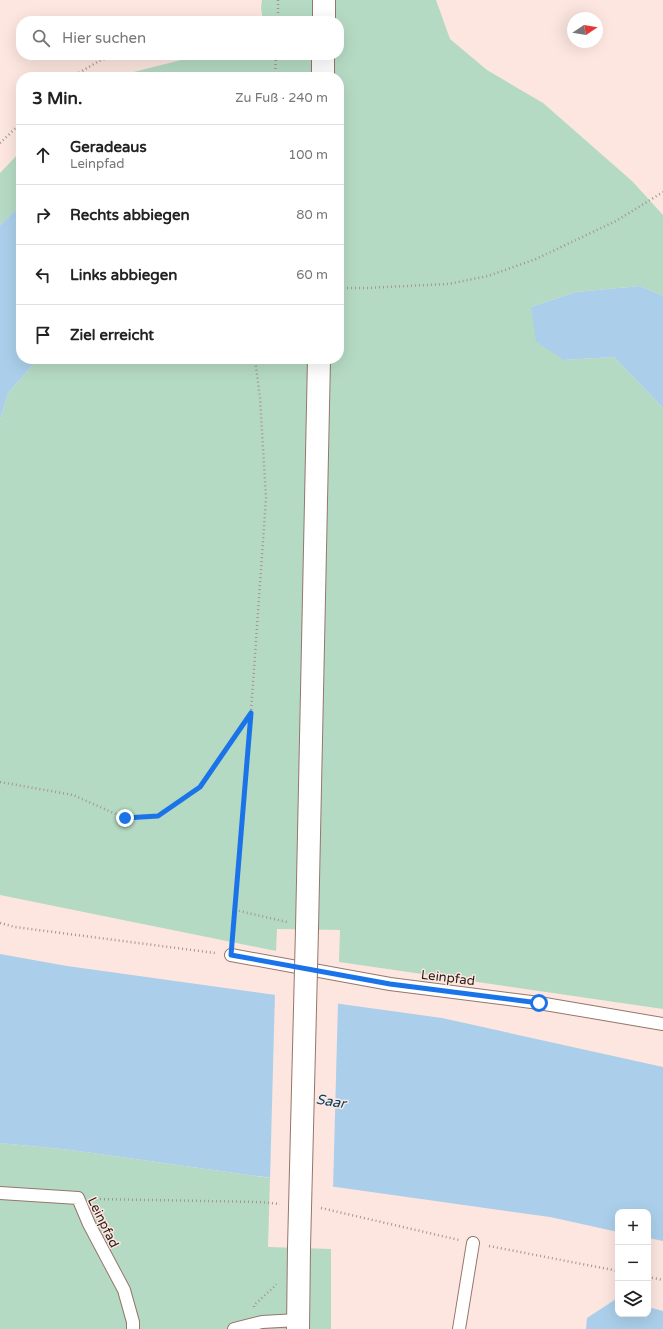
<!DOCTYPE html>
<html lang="de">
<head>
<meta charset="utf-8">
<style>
	:root { --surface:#fff; --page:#f6f6f6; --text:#222; --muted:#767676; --line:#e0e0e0 }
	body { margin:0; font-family:"Varela Round",sans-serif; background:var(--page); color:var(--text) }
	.controls { position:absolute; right:12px; bottom:12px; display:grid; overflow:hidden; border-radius:8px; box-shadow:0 4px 16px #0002 }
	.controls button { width:36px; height:36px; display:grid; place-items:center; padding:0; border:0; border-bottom:1px solid var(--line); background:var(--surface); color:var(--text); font:20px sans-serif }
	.compass { position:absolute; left:567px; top:12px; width:36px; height:36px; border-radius:50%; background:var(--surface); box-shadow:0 4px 16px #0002; rotate:78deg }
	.stop { position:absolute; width:12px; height:12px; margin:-9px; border:3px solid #1a73e8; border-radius:50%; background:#fff }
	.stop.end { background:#1a73e8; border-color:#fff; box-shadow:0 1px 4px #0008 }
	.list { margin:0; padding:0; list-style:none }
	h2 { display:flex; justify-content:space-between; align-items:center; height:52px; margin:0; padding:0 16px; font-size:17px }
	h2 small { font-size:13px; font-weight:400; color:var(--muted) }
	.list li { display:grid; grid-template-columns:26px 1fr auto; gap:12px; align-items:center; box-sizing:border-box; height:60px; padding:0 16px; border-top:1px solid var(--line) }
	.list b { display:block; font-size:15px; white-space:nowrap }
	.list p { margin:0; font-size:13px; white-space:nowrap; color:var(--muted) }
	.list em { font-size:13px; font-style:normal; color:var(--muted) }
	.icon { flex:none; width:22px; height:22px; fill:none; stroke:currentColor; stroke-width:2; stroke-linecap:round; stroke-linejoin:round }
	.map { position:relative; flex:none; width:663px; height:1329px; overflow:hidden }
	.search { position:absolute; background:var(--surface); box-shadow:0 4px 16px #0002; left:16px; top:16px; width:328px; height:44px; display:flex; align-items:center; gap:10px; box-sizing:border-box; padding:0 14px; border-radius:16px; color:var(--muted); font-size:15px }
	.panel { position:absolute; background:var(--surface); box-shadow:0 4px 16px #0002; left:16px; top:72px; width:328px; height:292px; border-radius:16px }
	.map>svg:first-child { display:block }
</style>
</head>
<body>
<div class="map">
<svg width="663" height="1329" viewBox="0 0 663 1329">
	<rect width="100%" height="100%" fill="#fce6df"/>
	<path fill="#b5dac3" d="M262,0h174l14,39 37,31 56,33 89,78 31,34v81l-23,-10 -64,6 -45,15 33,53 50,-3 49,51v601l-324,-47 1,-32 -63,-1 -1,22 -276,-56v-475l8,-27 30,-34h301v-18l4,-1 1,-83 -5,-1v-179h-225l75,-19 34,-3h116v-34h-76l-2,-13z
		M21,151v54l-21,20v-52z
		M0,1143l71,7 199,28 -2,69 63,2v80h-331z"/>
	<path fill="#abcfea" d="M21,205v154h17l-30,34 -8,27v-195z
		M640,286l23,10v112l-49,-51 -50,3 -28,-18 -5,-35 45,-15z
		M0,954l67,12 375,52 221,49v174l-15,-3v-26h-30v20l-68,-15 -479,-67 -71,-7z
		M616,1299l2,1v14h30v-7l15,4v18h-77l1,-11z"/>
	<path fill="#fce6df" d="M275,993l63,9 -5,187 -63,-9z"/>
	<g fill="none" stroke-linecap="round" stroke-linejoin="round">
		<defs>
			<path id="lane" d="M231,955l159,29 149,19 124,21
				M0,1193l78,5 11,26 35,66 9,32v7
				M234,1329l28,-7 36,-2
				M459,1329l14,-86"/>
			<path id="secondary" d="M324,21v-21
				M323,77v-22
				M307,929l12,-570
				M298,1329l1,-81"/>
		</defs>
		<use href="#lane" stroke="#95766b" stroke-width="14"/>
		<use href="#secondary" stroke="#95766b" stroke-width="24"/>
		<path stroke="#a7948f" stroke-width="2.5" stroke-dasharray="1 3" stroke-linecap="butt" d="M278,21v-21
			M342,45v-13
			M72,77l27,-16 20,-6
			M275,77l1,-22
			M0,143l21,-20
			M339,215l2,-127
			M339,288h27l82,-4 40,-8 48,-17 80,-38 47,-29
			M0,782l73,13 52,23 34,-2 40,-29 52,-74
			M235,910l52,12
			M0,923l15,4 200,26
			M232,941l13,-143 21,-300 -6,-100 -5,-39
			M96,1199l163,3 21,2
			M321,1208l138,32
			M489,1246l129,25
			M648,1277l15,3
			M254,1307v-2l21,-19 1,-2"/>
		<use href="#lane" stroke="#fff" stroke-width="12"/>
		<use href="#secondary" stroke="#fff" stroke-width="22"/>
		<defs>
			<path id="secondary-bridge" d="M299,1248l8,-319"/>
		</defs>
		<use href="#secondary-bridge" stroke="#95766b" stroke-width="24" stroke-linecap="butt"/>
		<use href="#secondary-bridge" stroke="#fff" stroke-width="22"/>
	</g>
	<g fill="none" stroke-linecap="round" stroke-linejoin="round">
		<path stroke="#1a73e8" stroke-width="5" d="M125,818l33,-2 42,-29 51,-74 -20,242 159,29 149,19"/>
	</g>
	<g text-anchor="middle" stroke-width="3" stroke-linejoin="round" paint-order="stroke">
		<g font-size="13" fill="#281b17" stroke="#fce6df">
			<text transform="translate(448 977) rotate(7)" y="5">Leinpfad</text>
			<text transform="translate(104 1222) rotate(64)" y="5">Leinpfad</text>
		</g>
		<g font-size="14" font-style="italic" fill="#014265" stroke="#fce6df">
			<text transform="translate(331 1101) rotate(9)" y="5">Saar</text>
		</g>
	</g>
</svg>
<div class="controls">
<button>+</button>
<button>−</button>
<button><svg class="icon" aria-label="layers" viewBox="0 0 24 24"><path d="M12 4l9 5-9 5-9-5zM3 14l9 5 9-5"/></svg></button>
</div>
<svg class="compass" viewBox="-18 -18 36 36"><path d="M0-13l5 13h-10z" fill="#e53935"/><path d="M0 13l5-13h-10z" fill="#767676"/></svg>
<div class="stop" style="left:539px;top:1003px"></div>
<div class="stop end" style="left:125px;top:818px"></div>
<div class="search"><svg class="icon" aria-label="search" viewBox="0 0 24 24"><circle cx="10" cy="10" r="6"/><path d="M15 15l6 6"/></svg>Hier suchen</div>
<section class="panel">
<h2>3 Min.<small>Zu Fuß · 240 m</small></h2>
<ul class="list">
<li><svg class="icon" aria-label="ahead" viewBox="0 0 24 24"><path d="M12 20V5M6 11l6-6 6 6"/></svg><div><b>Geradeaus</b><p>Leinpfad</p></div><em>100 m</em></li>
<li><svg class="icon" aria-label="right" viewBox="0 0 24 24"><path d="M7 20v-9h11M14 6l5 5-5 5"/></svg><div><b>Rechts abbiegen</b></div><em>80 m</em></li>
<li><svg class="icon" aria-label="left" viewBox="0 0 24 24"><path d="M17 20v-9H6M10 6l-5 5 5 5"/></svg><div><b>Links abbiegen</b></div><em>60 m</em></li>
<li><svg class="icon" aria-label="arrive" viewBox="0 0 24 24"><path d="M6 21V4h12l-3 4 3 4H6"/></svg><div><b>Ziel erreicht</b></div></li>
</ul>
</section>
</div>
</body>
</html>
